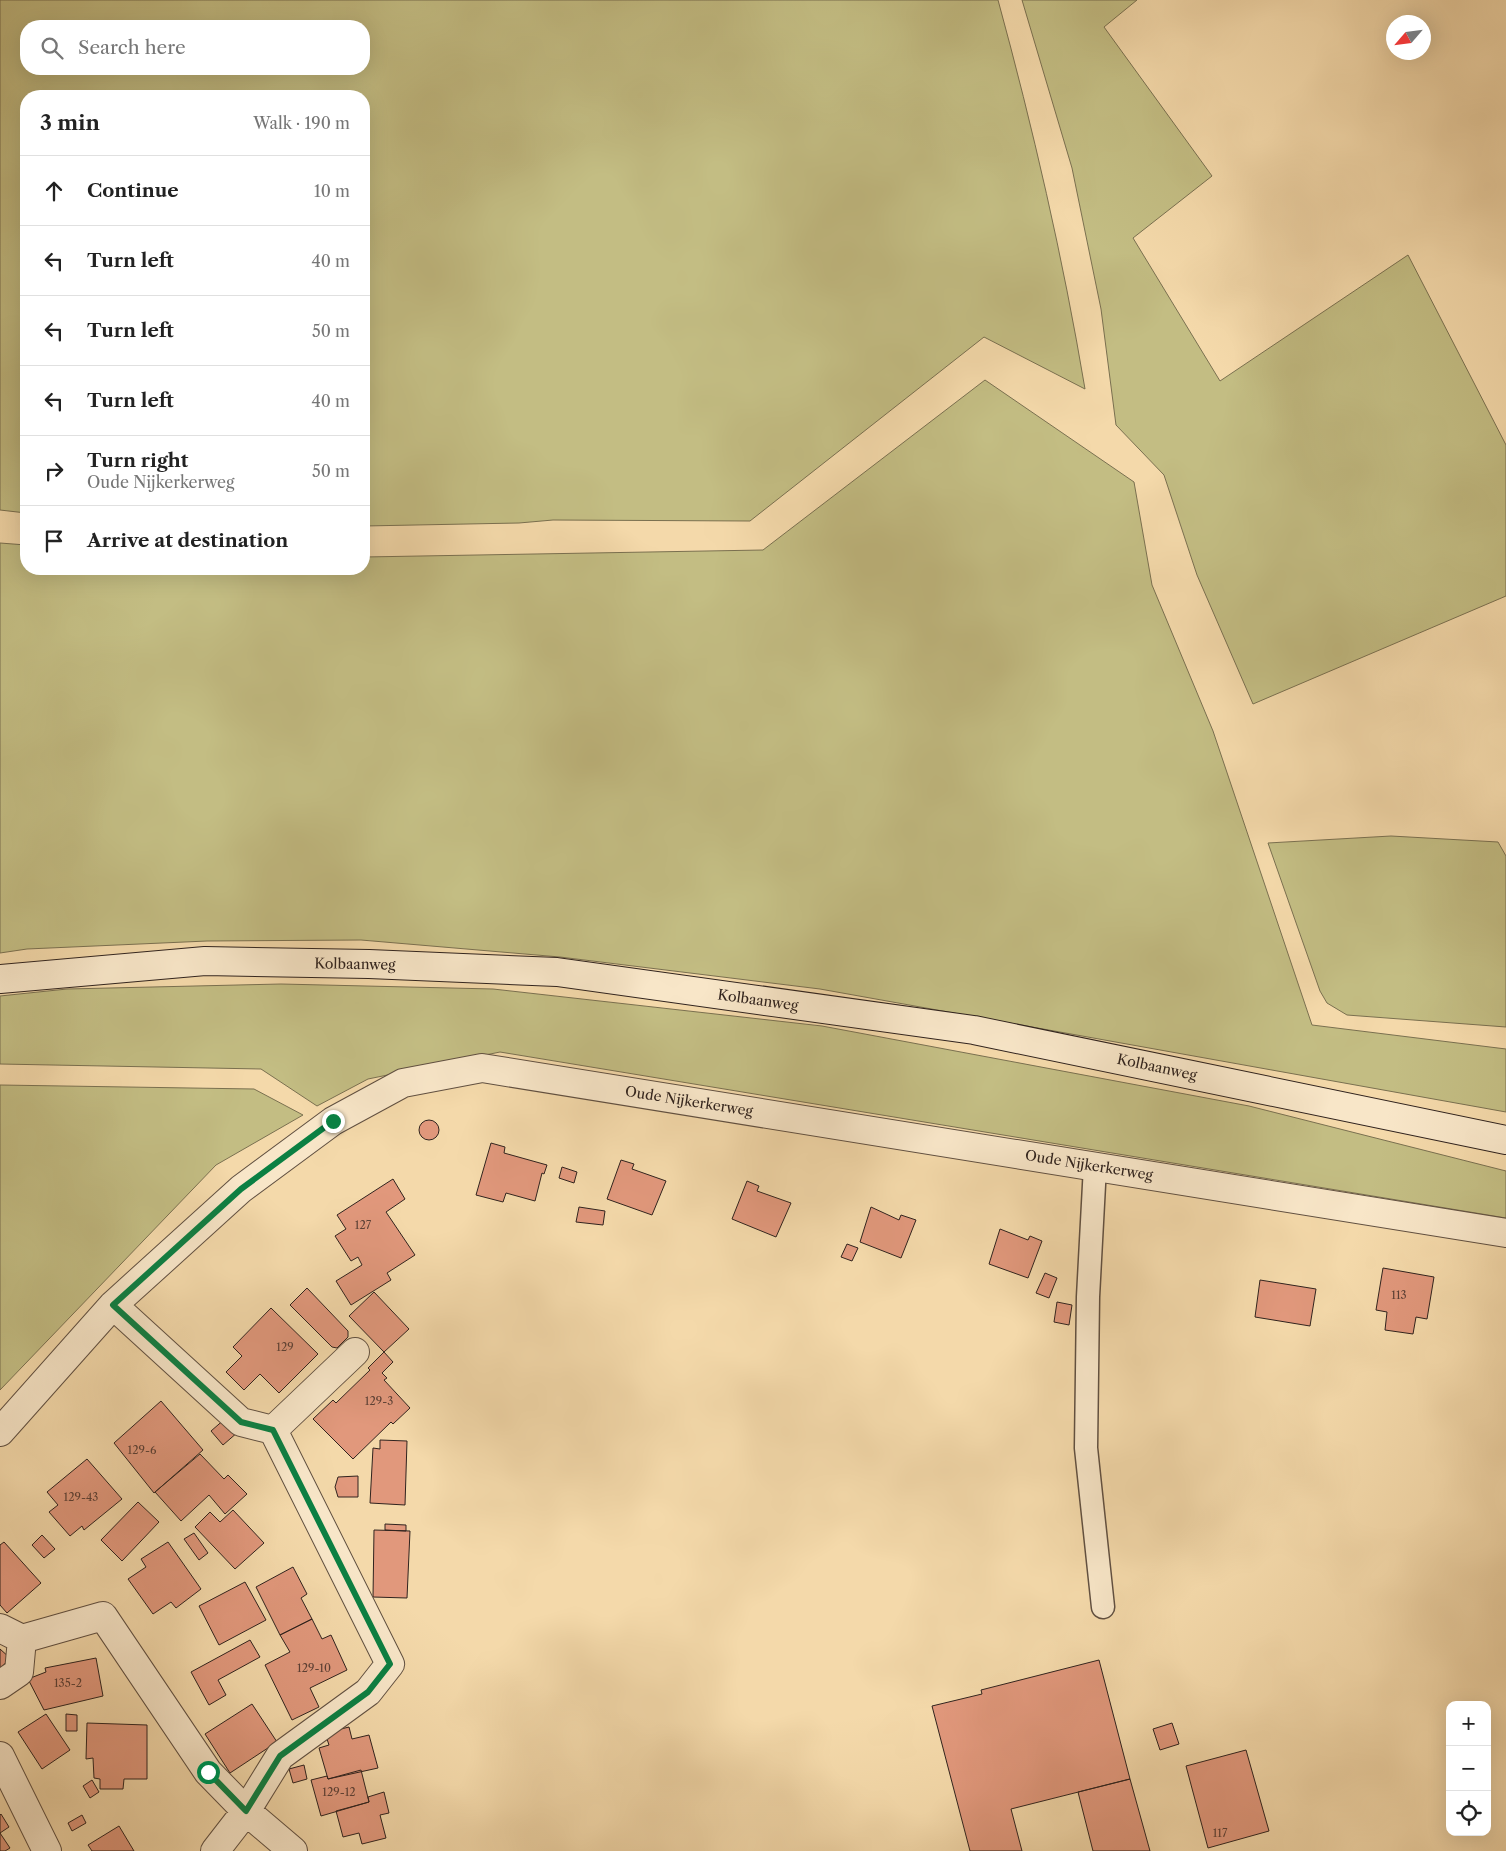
<!DOCTYPE html>
<html lang="en">
<head>
<meta charset="utf-8">
<style>
	:root { --surface:#fff; --page:#f6f6f6; --text:#222; --muted:#767676; --line:#e0e0e0 }
	body { margin:0; font-family:"Libre Caslon Text",serif; background:var(--page); color:var(--text) }
	.controls { position:absolute; right:15px; bottom:15px; display:grid; overflow:hidden; border-radius:10px; box-shadow:0 5px 20px #0002 }
	.controls button { width:45px; height:45px; display:grid; place-items:center; padding:0; border:0; border-bottom:1px solid var(--line); background:var(--surface); color:var(--text); font:25px sans-serif }
	.compass { position:absolute; left:1386px; top:15px; width:45px; height:45px; border-radius:50%; background:var(--surface); box-shadow:0 5px 20px #0002; rotate:242deg }
	.stop { position:absolute; width:15px; height:15px; margin:-11px; border:4px solid #0b8043; border-radius:50%; background:#fff }
	.stop.end { background:#0b8043; border-color:#fff; box-shadow:0 1px 5px #0008 }
	.list { margin:0; padding:0; list-style:none }
	h2 { display:flex; justify-content:space-between; align-items:center; height:65px; margin:0; padding:0 20px; font-size:21px }
	h2 small { font-size:16px; font-weight:400; color:var(--muted) }
	.list li { display:grid; grid-template-columns:32px 1fr auto; gap:15px; align-items:center; box-sizing:border-box; height:70px; padding:0 20px; border-top:1px solid var(--line) }
	.list b { display:block; font-size:19px; white-space:nowrap }
	.list p { margin:0; font-size:16px; white-space:nowrap; color:var(--muted) }
	.list em { font-size:16px; font-style:normal; color:var(--muted) }
	.icon { flex:none; width:28px; height:28px; fill:none; stroke:currentColor; stroke-width:2; stroke-linecap:round; stroke-linejoin:round }
	.map { position:relative; flex:none; width:1506px; height:1851px; overflow:hidden }
	.search { position:absolute; background:var(--surface); box-shadow:0 5px 20px #0002; left:20px; top:20px; width:350px; height:55px; display:flex; align-items:center; gap:12px; box-sizing:border-box; padding:0 18px; border-radius:20px; color:var(--muted); font-size:19px }
	.panel { position:absolute; background:var(--surface); box-shadow:0 5px 20px #0002; left:20px; top:90px; width:350px; height:485px; border-radius:20px }
	.map>svg:first-child { display:block }
</style>
</head>
<body>
<div class="map">
<svg width="1506" height="1851" viewBox="0 0 1506 1851">
	<rect width="100%" height="100%" fill="#f4d9aa"/>
	<filter id="stains"><feTurbulence type="fractalNoise" baseFrequency=".004" numOctaves="4"/><feColorMatrix values="0 0 0 0 .2 0 0 0 0 .09 0 0 0 0 .02 0 0 0 .5 -.17"/></filter>
	<radialGradient id="worn" r=".72"><stop offset=".6" stop-color="#630" stop-opacity="0"/><stop offset="1" stop-color="#630" stop-opacity=".3"/></radialGradient>
	<path fill="#c3bd83" stroke="#7a7050" fill-rule="evenodd" d="M0,0h998c35,128 65,258 87,389l-101,-52 -234,184 -197,-1 -34,3 -155,3v-430h-338v417l-26,-3zM26,26h338v43h-338z
		M1022,0h115l-33,27 108,149 -79,62 87,143 188,-126 98,190v151l-253,108 -56,-129 -33,-100 -48,-50 -15,-116 -29,-141z
		M985,380l149,102 18,103 61,146 99,294 194,24v63l-686,-123 -260,-32 -199,-17 -154,1 -180,8 -27,4v-410l26,2v24h338v-12l399,-7z
		M1391,836l107,6 8,14v171l-159,-12 -20,-12 -7,-12 -52,-148z
		M281,984l212,5 329,37 427,80 257,65v47l-1006,-166 -132,27 -51,27 -56,-37 -261,-5v-68l67,-7z
		M0,1085l254,4 49,26 -87,50 -216,225z"/>
	<path fill="#e1987c" stroke="#30231e" d="M419 1130a10 10 0 1 1 20 0a10 10 0 1 1-20 0Z
		M491,1143l14,4 -1,6 43,12 -3,9 -2,-1 -7,28 -29,-8 -3,9 -27,-7z
		M621,1160l13,4 -2,5 34,12 -14,34 -45,-16z
		M562,1167l15,5 -3,11 -15,-5z
		M393,1179l12,20 -19,13 29,43 -28,18 4,7 -40,25 -15,-24 26,-16 -4,-8 -7,4 -16,-25 11,-7 -9,-14z
		M747,1181l12,5 -2,5 34,12 -15,34 -44,-18z
		M579,1207l26,4 -2,14 -27,-3z
		M871,1207l28,13 2,-5 15,5 -15,38 -41,-16z
		M1000,1229l28,11 2,-4 12,5 -14,37 -39,-14z
		M847,1244l11,4 -6,13 -11,-4z
		M1383,1268l51,9 -7,42 -11,-2 -3,17 -28,-4 2,-18 -11,-2z
		M1045,1273l12,5 -8,20 -13,-5z
		M1260,1280l56,9 -6,37 -55,-9z
		M307,1288l41,43v6l-11,11 -5,-1 -42,-42z
		M374,1292l35,37 -25,23 -35,-36z
		M1057,1302l15,3 -3,20 -15,-3z
		M271,1308l47,46 -39,39 -19,-19 -16,16 -18,-18 16,-16 -9,-9z
		M384,1352l9,10 -11,11 5,5 -3,2 26,28 -17,16 -2,-2 -38,37 -40,-40 20,-19 3,3 34,-33 -2,-2z
		M161,1401l42,49 -49,43 -40,-50z
		M226,1418l12,14 -15,13 -12,-14z
		M380,1440l27,1 -2,64 -35,-2 3,-55 7,1z
		M200,1454l24,25 4,-4 19,19 -22,20 -16,-19 -28,26 -26,-29z
		M87,1459l35,40 -38,31 -2,-4 -12,10 -21,-24 9,-7 -11,-13z
		M358,1476v21h-20l-3,-10 3,-10z
		M138,1502l21,20 -37,39 -21,-21z
		M233,1510l31,33 -29,26 -40,-42 15,-15 10,10z
		M385,1524l21,1v6l-21,-1z
		M374,1530l36,1 -3,67 -34,-1z
		M194,1533l14,20 -9,7 -15,-21z
		M42,1535l13,14 -11,9 -12,-13z
		M4,1542l37,41 -34,30 -7,-8v-60z
		M168,1542l33,47 -25,19 -5,-6 -18,12 -25,-35 18,-12 -5,-8z
		M293,1567l14,27 -6,4 11,21 -32,16 -24,-48z
		M245,1582l21,38 -47,25 -20,-39z
		M312,1619l10,20 9,-4 16,35 -37,18 9,19 -27,13 -27,-55 25,-13 -10,-17z
		M250,1640l10,17 -42,23 8,15 -17,10 -18,-33z
		M0,1649l10,9 -10,11z
		M96,1658l7,38 -59,14 -16,-31 18,-7 -1,-4z
		M1099,1660l31,119 -119,30 11,42h-52l-38,-145 50,-12 -1,-4z
		M252,1704l25,38 -47,31 -25,-39z
		M46,1714l24,36 -28,19 -24,-37z
		M66,1714l11,1v16h-11z
		M87,1723l60,2v54h-23l-1,10h-23v-10l-6,-1 -1,-20 -7,1z
		M1172,1723l7,21 -19,6 -7,-21z
		M349,1727l3,12 17,-4 9,33 -50,11 -9,-31 10,-3 -4,-12z
		M1246,1750l23,81 -61,17 -22,-82z
		M304,1765l3,14 -14,4 -4,-14z
		M361,1770l8,32 -48,14 -10,-36 16,-4 1,3z
		M1130,1779l20,72h-57l-15,-59z
		M92,1780l7,12 -9,6 -7,-12z
		M384,1792l5,21 -9,2 6,23 -24,6 -3,-11 -16,4 -7,-26 33,-9 -1,-5z
		M1,1814l8,13 -9,6 10,15 -5,3h-5v-36z
		M82,1815l4,8 -14,8 -4,-8z
		M119,1826l15,25h-42l-4,-6z"/>
	<g fill="none" stroke-linecap="round" stroke-linejoin="round">
		<defs>
			<path id="lane" d="M1095,1166l-7,131 -2,151 17,159"/>
			<path id="street" d="M113,1305l128,117 32,8 82,-78
				M0,1432l113,-127 128,-116 92,-68 70,-38 79,-15 1024,165
				M0,1628l22,11 81,-23 105,156 38,39 47,40
				M0,1685l19,-13 3,-33
				M0,1756l47,95
				M215,1851l31,-40 34,-55 88,-64 22,-28 -117,-234"/>
			<path id="secondary" d="M0,979l205,-18 164,3 188,8 417,58 532,110"/>
		</defs>
		<use href="#lane" stroke="#615041" stroke-width="25"/>
		<use href="#street" stroke="#615041" stroke-width="30"/>
		<use href="#secondary" stroke="#30231e" stroke-width="30"/>
		<use href="#lane" stroke="#f8e6c8" stroke-width="22"/>
		<use href="#street" stroke="#f8e6c8" stroke-width="28"/>
		<use href="#secondary" stroke="#f8e6c8" stroke-width="28"/>
	</g>
	<g fill="none" stroke-linecap="round" stroke-linejoin="round">
		<path stroke="#0b8043" stroke-width="6" d="M208,1772l38,39 34,-55 88,-64 22,-28 -117,-234 -32,-8 -128,-117 128,-116 92,-68"/>
	</g>
	<g text-anchor="middle" stroke-width="4" stroke-linejoin="round" paint-order="stroke">
		<g font-size="11" fill="#5c4036">
			<text x="363" y="1229">127</text>
			<text x="1399" y="1299">113</text>
			<text x="285" y="1351">129</text>
			<text x="379" y="1405">129-3</text>
			<text x="142" y="1454">129-6</text>
			<text x="81" y="1501">129-43</text>
			<text x="314" y="1672">129-10</text>
			<text x="68" y="1687">135-2</text>
			<text x="339" y="1796">129-12</text>
			<text x="1220" y="1837">117</text>
		</g>
		<g font-size="14" fill="#30231e" stroke="#f8e6c8">
			<text transform="translate(355 964) rotate(1)" y="5">Kolbaanweg</text>
			<text transform="translate(758 1000) rotate(8)" y="5">Kolbaanweg</text>
			<text transform="translate(1157 1067) rotate(12)" y="5">Kolbaanweg</text>
			<text transform="translate(689 1101) rotate(9)" y="5">Oude Nijkerkerweg</text>
			<text transform="translate(1089 1165) rotate(9)" y="5">Oude Nijkerkerweg</text>
		</g>
	</g>
	<rect width="100%" height="100%" filter="url(#stains)"/>
	<rect width="100%" height="100%" fill="url(#worn)"/>
</svg>
<div class="controls">
<button>+</button>
<button>−</button>
<button><svg class="icon" aria-label="locate" viewBox="0 0 24 24"><circle cx="12" cy="12" r="6"/><path d="M12 2v4M12 18v4M2 12h4M18 12h4"/></svg></button>
</div>
<svg class="compass" viewBox="-18 -18 36 36"><path d="M0-13l5 13h-10z" fill="#e53935"/><path d="M0 13l5-13h-10z" fill="#767676"/></svg>
<div class="stop" style="left:208px;top:1772px"></div>
<div class="stop end" style="left:333px;top:1121px"></div>
<div class="search"><svg class="icon" aria-label="search" viewBox="0 0 24 24"><circle cx="10" cy="10" r="6"/><path d="M15 15l6 6"/></svg>Search here</div>
<section class="panel">
<h2>3 min<small>Walk · 190 m</small></h2>
<ul class="list">
<li><svg class="icon" aria-label="ahead" viewBox="0 0 24 24"><path d="M12 20V5M6 11l6-6 6 6"/></svg><div><b>Continue</b></div><em>10 m</em></li>
<li><svg class="icon" aria-label="left" viewBox="0 0 24 24"><path d="M17 20v-9H6M10 6l-5 5 5 5"/></svg><div><b>Turn left</b></div><em>40 m</em></li>
<li><svg class="icon" aria-label="left" viewBox="0 0 24 24"><path d="M17 20v-9H6M10 6l-5 5 5 5"/></svg><div><b>Turn left</b></div><em>50 m</em></li>
<li><svg class="icon" aria-label="left" viewBox="0 0 24 24"><path d="M17 20v-9H6M10 6l-5 5 5 5"/></svg><div><b>Turn left</b></div><em>40 m</em></li>
<li><svg class="icon" aria-label="right" viewBox="0 0 24 24"><path d="M7 20v-9h11M14 6l5 5-5 5"/></svg><div><b>Turn right</b><p>Oude Nijkerkerweg</p></div><em>50 m</em></li>
<li><svg class="icon" aria-label="arrive" viewBox="0 0 24 24"><path d="M6 21V4h12l-3 4 3 4H6"/></svg><div><b>Arrive at destination</b></div></li>
</ul>
</section>
</div>
</body>
</html>
